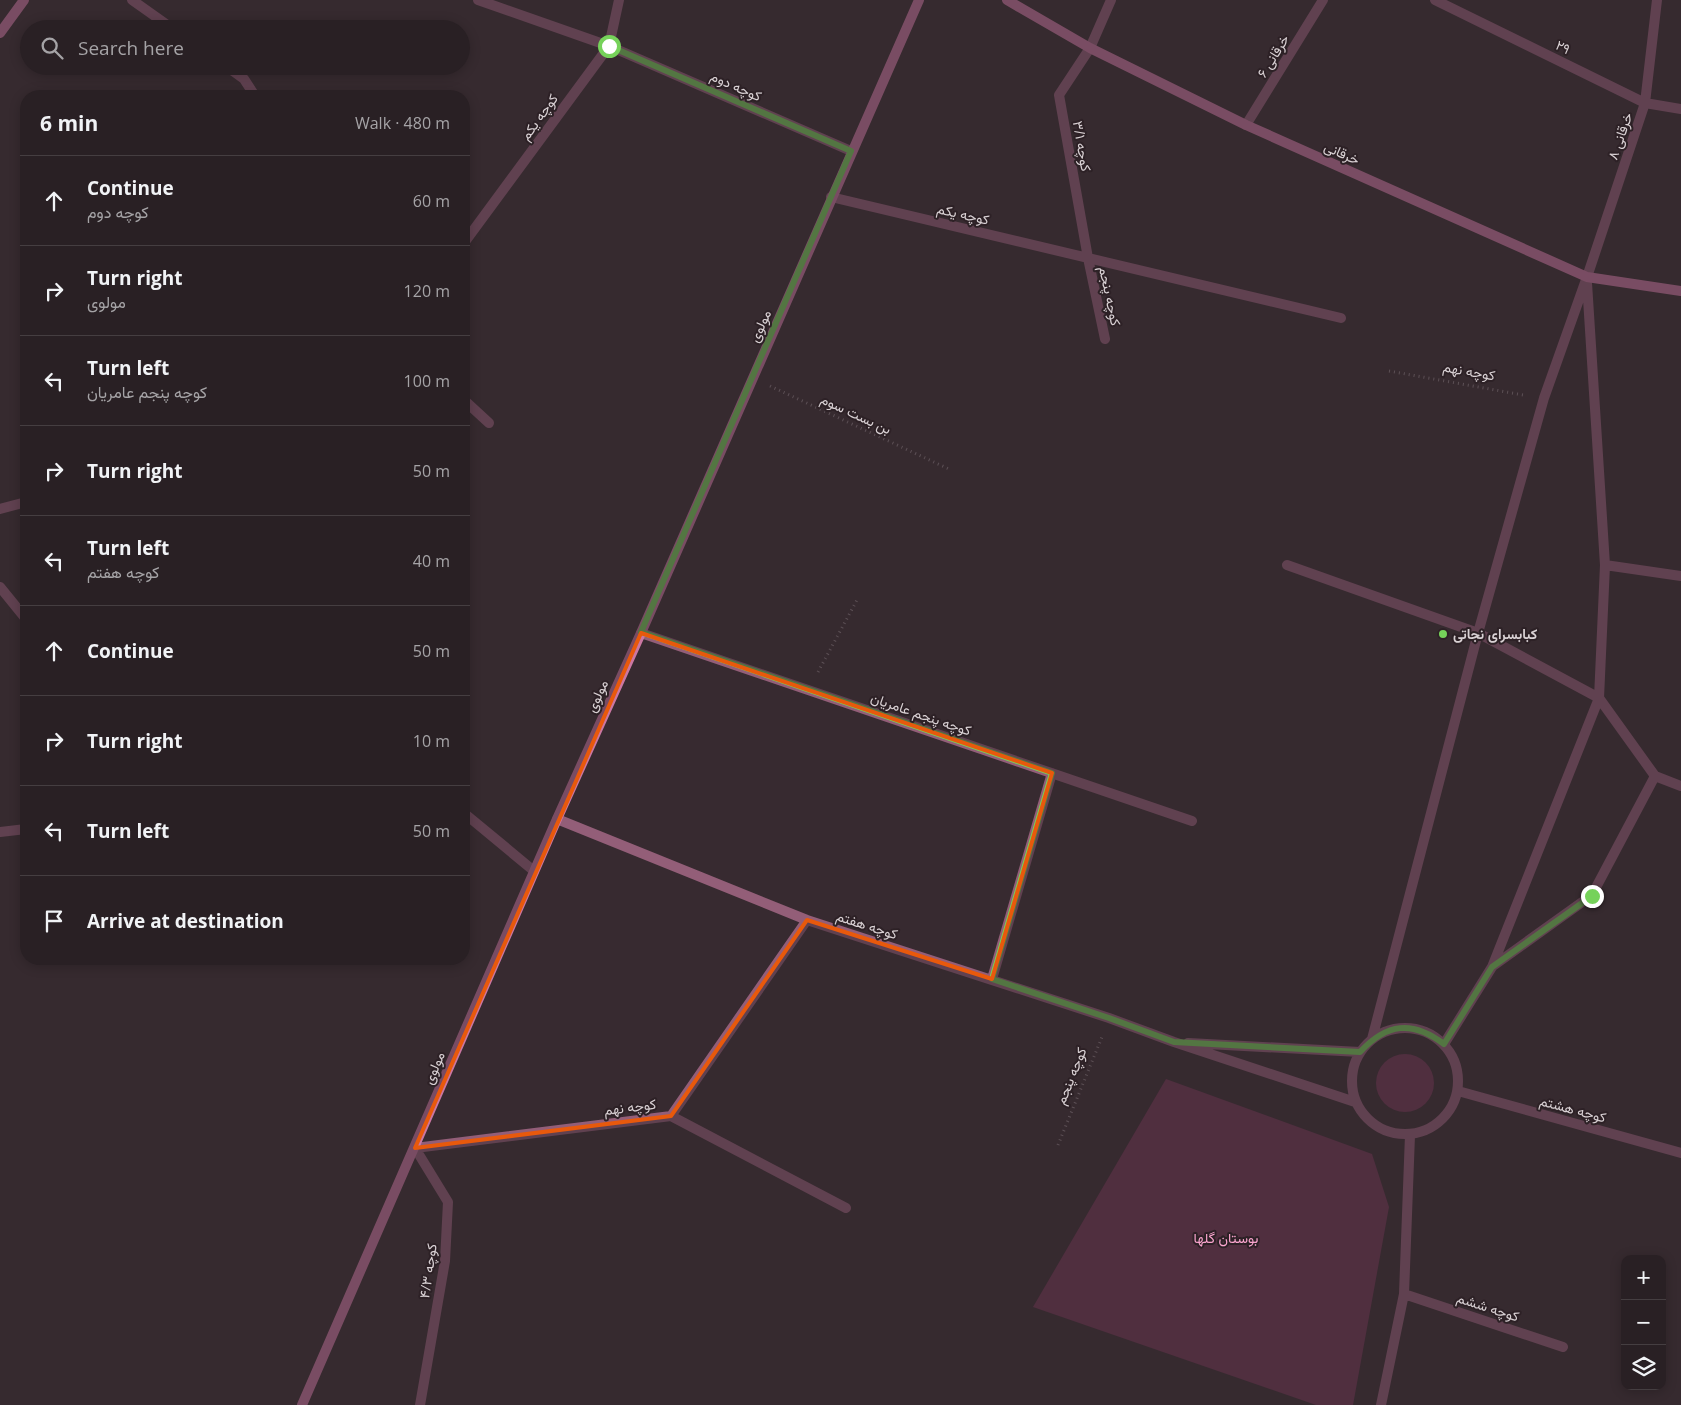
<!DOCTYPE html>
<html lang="en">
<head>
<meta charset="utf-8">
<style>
	:root { --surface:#292024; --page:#31282c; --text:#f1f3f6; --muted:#a5a3a6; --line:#453e41 }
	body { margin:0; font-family:"Open Sans",Vazirmatn,sans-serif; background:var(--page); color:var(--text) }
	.controls { position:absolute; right:15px; bottom:15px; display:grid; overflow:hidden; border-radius:10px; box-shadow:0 2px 12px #0003 }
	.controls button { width:45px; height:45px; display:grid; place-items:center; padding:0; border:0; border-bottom:1px solid var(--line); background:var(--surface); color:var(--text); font:25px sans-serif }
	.stop { position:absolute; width:15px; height:15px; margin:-11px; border:4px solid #76d25a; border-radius:50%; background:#fff }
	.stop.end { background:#76d25a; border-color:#fff; box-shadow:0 1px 5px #0008 }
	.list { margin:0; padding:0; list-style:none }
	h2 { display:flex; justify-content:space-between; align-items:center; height:65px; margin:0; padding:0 20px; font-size:21px }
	h2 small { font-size:16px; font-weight:400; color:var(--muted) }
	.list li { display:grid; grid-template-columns:32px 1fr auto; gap:15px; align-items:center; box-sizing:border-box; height:90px; padding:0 20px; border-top:1px solid var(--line) }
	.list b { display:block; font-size:19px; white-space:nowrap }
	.list p { margin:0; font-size:16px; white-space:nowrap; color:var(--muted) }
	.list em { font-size:16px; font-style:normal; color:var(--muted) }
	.icon { flex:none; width:28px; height:28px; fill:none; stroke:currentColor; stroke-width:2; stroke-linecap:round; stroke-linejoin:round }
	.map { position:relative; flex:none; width:1681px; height:1405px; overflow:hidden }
	.search { position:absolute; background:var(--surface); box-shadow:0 2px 12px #0003; left:20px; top:20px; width:450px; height:55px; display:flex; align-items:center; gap:12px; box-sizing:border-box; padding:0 18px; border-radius:28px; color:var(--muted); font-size:19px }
	.panel { position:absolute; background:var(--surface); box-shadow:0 2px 12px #0003; left:20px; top:90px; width:450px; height:875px; border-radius:20px }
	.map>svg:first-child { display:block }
</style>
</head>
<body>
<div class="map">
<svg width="1681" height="1405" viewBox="0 0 1681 1405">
	<rect width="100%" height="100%" fill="#372a30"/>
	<path fill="#6f3553" d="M1376 1083a29 29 0 1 1 58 0a29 29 0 1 1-58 0Z
		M1166,1079l206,75 17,53 -36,198h-37l-283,-98z"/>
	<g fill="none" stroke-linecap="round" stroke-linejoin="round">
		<path stroke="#897f83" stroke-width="3" stroke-dasharray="1 4" stroke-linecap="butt" d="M1389,371l134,24
			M770,386l181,84
			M818,672l39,-72
			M1058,1145l44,-108"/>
		<path stroke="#935e78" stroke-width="10" d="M132,0l41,29
			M478,0l131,46 242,105
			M1435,0l210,103 36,6
			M226,66l18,13 11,17
			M1246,125l77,-125
			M831,197l510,121
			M464,243l145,-197 10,-46
			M1105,339l-17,-81 -29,-163 31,-47 21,-48
			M464,400l25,23
			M0,509l26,-7
			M1287,565l191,68 121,65 56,78 26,10
			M1605,565l76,11
			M0,587l26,32
			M641,633l551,188
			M464,813l70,58
			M557,819l250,101 302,98 65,24 181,60
			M0,832l26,-3
			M1493,966l99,-71 63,-119
			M992,979l60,-206
			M1352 1081a53 53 0 1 1 106 0a53 53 0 1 1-106 0Z
			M1372,1039l106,-406 66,-235 43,-121 58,-174 12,-103
			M1188,1043l172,9
			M1444,1044l48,-77 107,-269 6,-133 -18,-282
			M1458,1091l223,62
			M671,1116l175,92
			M1404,1294l159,53
			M420,1405l25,-144 3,-59 -33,-54 256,-32 136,-196
			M1381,1405l23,-111 6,-159"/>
		<path stroke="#cb77a2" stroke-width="10" d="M1007,0l83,48 156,77 341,152 94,14
			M0,33l24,-33
			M302,1405l255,-586 84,-186 278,-633"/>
	</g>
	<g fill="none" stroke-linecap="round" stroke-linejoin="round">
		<path stroke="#76d25a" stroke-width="6" d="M609,46l242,105 -210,481 411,141 -60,206 117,39 65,24 186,10c27,-29 52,-32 84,-8l48,-77 100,-71"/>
	</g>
	<path d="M0 0H1681V1405H0ZM641,633l411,140 -60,206 -185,-59 -136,196 -256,32z" fill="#372a30" fill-opacity=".55" fill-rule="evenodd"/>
	<path fill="none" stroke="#e8590c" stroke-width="4" stroke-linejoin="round" d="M641,633l411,140 -60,206 -185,-59 -136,196 -256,32z"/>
	<circle fill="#76d25a" stroke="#2d2126" stroke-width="2" cx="1443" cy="634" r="5"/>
	<g text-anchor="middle" stroke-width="4" stroke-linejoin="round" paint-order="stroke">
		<g font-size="14" fill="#d9d1d4" stroke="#2d2126">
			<text transform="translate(1563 47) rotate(26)" y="5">۲۹</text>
			<text transform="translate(1273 56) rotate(-58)" y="5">خرقانی ۶</text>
			<text transform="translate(736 86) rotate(24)" y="5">کوچه دوم</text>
			<text transform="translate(539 117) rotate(-54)" y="5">کوچه یکم</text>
			<text transform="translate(1620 136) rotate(-71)" y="5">خرقانی ۸</text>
			<text transform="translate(1082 146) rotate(80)" y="5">کوچه ۳/۱</text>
			<text transform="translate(1342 153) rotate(24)" y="5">خرقانی</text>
			<text transform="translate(963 214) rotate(13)" y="5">کوچه یکم</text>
			<text transform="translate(1110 296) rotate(78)" y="5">کوچه پنجم</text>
			<text transform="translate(760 326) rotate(-66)" y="5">مولوی</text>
			<text transform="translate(1469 371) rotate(10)" y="5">کوچه نهم</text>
			<text transform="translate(856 414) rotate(25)" y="5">بن بست سوم</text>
			<text transform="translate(597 696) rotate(-66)" y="5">مولوی</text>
			<text transform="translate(921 714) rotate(19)" y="5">کوچه پنجم عامریان</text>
			<text transform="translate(867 925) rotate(18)" y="5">کوچه هفتم</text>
			<text transform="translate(434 1068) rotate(-67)" y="5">مولوی</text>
			<text transform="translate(1071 1076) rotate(-68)" y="5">کوچه پنجم</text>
			<text transform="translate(630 1107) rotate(-7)" y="5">کوچه نهم</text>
			<text transform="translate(1573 1109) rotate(15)" y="5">کوچه هشتم</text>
			<text transform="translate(428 1271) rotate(-82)" y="5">کوچه ۴/۳</text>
			<text transform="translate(1488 1307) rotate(18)" y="5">کوچه ششم</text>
		</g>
		<g font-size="14" font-weight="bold" fill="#d9d1d4" stroke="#2d2126" text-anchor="start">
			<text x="1453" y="639">کبابسرای نجاتی</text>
		</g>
		<g font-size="14" fill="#fba5cf" stroke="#2d2126">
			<text x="1226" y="1243">بوستان گلها</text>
		</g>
	</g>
</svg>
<div class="controls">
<button>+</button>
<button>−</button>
<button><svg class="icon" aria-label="layers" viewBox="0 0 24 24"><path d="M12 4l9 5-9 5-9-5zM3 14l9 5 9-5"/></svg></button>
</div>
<div class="stop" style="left:609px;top:46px"></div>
<div class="stop end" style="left:1592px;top:896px"></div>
<div class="search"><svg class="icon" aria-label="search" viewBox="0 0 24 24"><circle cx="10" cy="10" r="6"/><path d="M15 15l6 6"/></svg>Search here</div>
<section class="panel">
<h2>6 min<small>Walk · 480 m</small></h2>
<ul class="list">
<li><svg class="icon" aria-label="ahead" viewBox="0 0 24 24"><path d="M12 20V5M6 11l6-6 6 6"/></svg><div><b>Continue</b><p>کوچه دوم</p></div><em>60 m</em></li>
<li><svg class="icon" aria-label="right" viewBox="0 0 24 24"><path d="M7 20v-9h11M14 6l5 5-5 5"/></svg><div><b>Turn right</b><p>مولوی</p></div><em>120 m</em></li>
<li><svg class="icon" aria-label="left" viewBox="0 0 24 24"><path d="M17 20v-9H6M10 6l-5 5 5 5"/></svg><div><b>Turn left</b><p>کوچه پنجم عامریان</p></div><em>100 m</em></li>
<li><svg class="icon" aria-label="right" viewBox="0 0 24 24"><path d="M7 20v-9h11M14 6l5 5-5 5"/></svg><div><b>Turn right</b></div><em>50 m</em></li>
<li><svg class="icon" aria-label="left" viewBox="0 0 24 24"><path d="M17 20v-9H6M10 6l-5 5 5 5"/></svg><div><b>Turn left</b><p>کوچه هفتم</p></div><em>40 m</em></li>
<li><svg class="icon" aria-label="ahead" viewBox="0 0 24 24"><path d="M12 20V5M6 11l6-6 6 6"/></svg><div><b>Continue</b></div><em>50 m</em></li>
<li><svg class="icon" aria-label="right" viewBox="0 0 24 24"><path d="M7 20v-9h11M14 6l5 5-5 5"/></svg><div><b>Turn right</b></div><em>10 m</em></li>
<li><svg class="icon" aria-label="left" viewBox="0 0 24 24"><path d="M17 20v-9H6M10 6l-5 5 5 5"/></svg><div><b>Turn left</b></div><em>50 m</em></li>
<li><svg class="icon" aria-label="arrive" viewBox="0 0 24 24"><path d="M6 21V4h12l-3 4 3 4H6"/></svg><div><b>Arrive at destination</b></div></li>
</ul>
</section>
</div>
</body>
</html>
